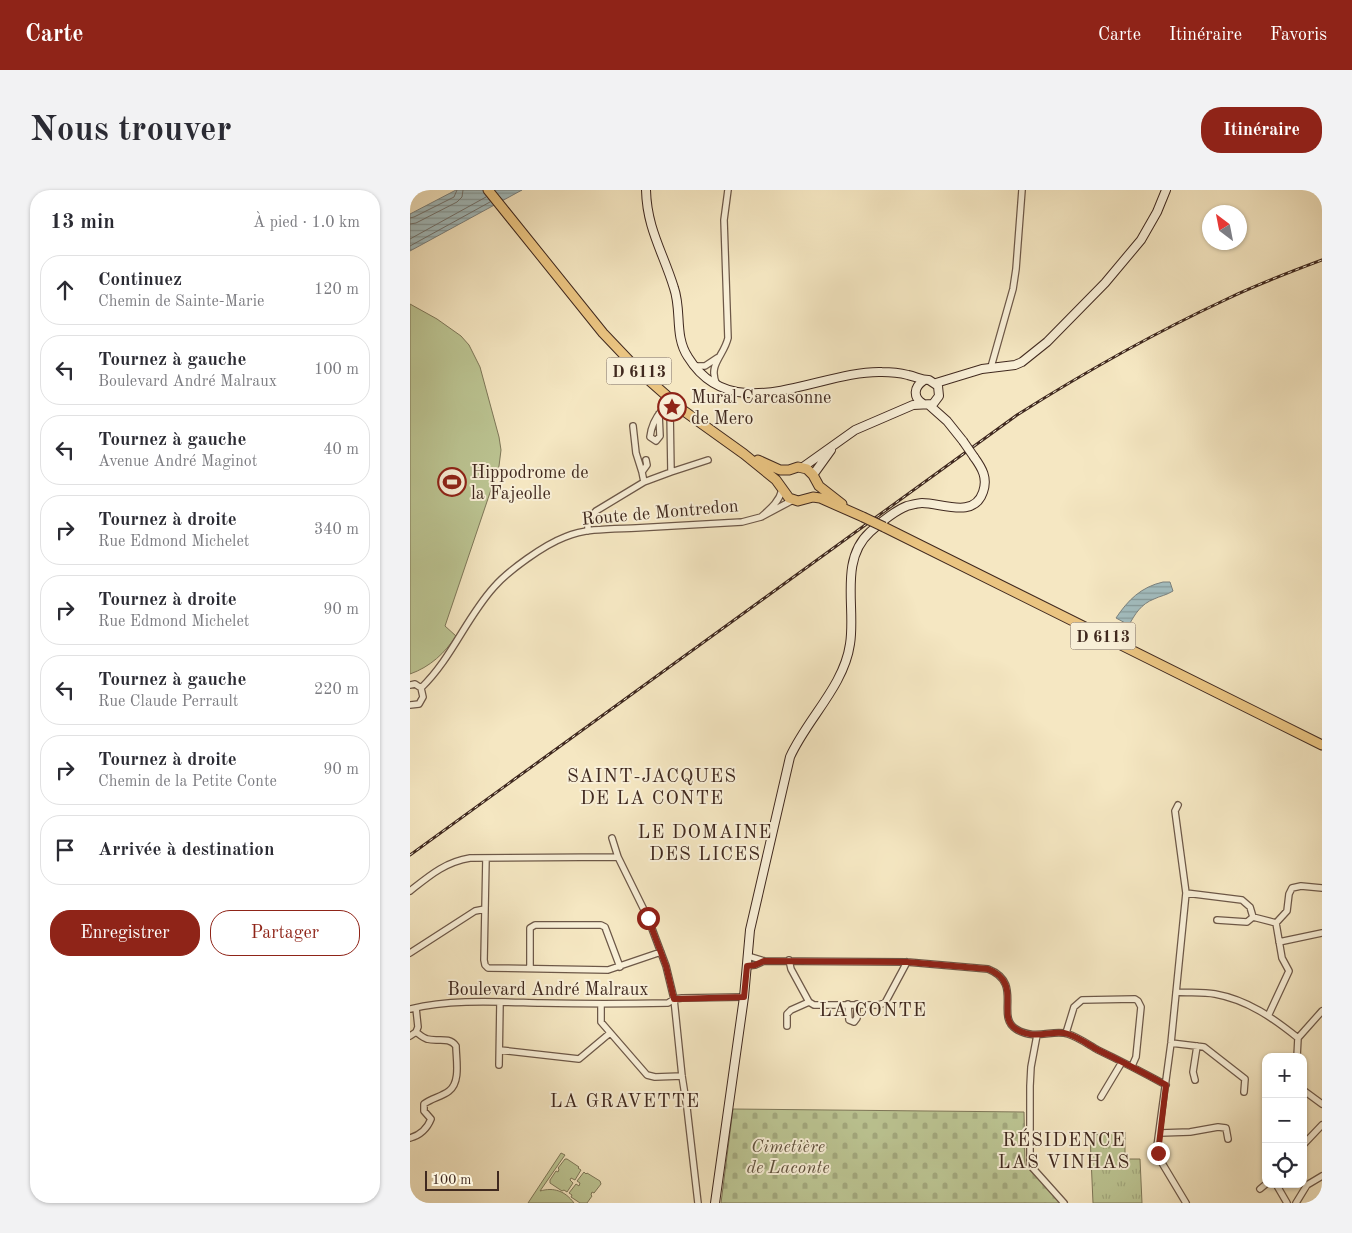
<!DOCTYPE html>
<html lang="fr">
<head>
<meta charset="utf-8">
<style>
	:root { --surface:#fff; --page:#f2f2f3; --text:#2b2b33; --muted:#7c7c81; --line:#e1e1e2; --accent:#8f2418 }
	body { margin:0; font-family:"Old Standard TT",serif; background:var(--page); color:var(--text) }
	.controls { position:absolute; right:15px; bottom:15px; display:grid; overflow:hidden; border-radius:10px; box-shadow:0 1px 4px #0004 }
	.controls button { width:45px; height:45px; display:grid; place-items:center; padding:0; border:0; border-bottom:1px solid var(--line); background:var(--surface); color:var(--text); font:25px sans-serif }
	.compass { position:absolute; left:792px; top:15px; width:45px; height:45px; border-radius:50%; background:var(--surface); box-shadow:0 1px 4px #0004; rotate:328deg }
	.scale { position:absolute; left:15px; bottom:12px; width:74px; box-sizing:border-box; padding-left:5px; border:2px solid #40291f; border-top:0; font-size:14px; line-height:18px; white-space:nowrap; color:#40291f; -webkit-text-stroke:4px #f8efd7; paint-order:stroke }
	.stop { position:absolute; width:15px; height:15px; margin:-11px; border:4px solid #8f2418; border-radius:50%; background:#fff }
	.stop.end { background:#8f2418; border-color:#fff; box-shadow:0 1px 5px #0008 }
	.list { margin:0; padding:0; list-style:none }
	h2 { display:flex; justify-content:space-between; align-items:center; height:65px; margin:0; padding:0 20px; font-size:21px }
	h2 small { font-size:16px; font-weight:400; color:var(--muted) }
	.list li { display:grid; grid-template-columns:32px 1fr auto; gap:15px; align-items:center; box-sizing:border-box; height:70px; margin:0 10px 10px; padding:0 10px; border:1px solid var(--line); border-radius:20px }
	.list b { display:block; font-size:19px; white-space:nowrap }
	.list p { margin:0; font-size:16px; white-space:nowrap; color:var(--muted) }
	.list em { font-size:16px; font-style:normal; color:var(--muted) }
	.actions { display:flex; gap:10px; padding:15px 20px }
	.actions a { flex:1; padding:11px 0; border:1px solid var(--accent); border-radius:20px; text-align:center; font-size:18px; color:var(--accent) }
	.actions .main { background:var(--accent); color:#fff }
	.icon { flex:none; width:28px; height:28px; fill:none; stroke:currentColor; stroke-width:2; stroke-linecap:round; stroke-linejoin:round }
	.map { position:relative; flex:none; width:912px; height:1013px; overflow:hidden; border-radius:20px }
	header { display:flex; align-items:center; gap:30px; box-sizing:border-box; height:70px; padding:0 25px; background:var(--accent); color:#fff }
	header strong { font-size:24px }
	nav { display:flex; gap:28px; margin-inline-start:auto; font-size:18px }
	.intro { display:flex; align-items:center; justify-content:space-between; box-sizing:border-box; height:120px; padding:0 30px }
	h1 { margin:0; font-size:35px }
	.button { padding:12px 22px; border-radius:20px; background:var(--accent); color:#fff; font-size:18px; font-weight:700 }
	main { display:flex; gap:30px; padding:0 30px }
	aside { flex:1; background:var(--surface); border-radius:20px; box-shadow:0 1px 4px #0004 }
	.map>svg:first-child { display:block }
</style>
</head>
<body>
<header>
<strong>Carte</strong>
<nav><a>Carte</a><a>Itinéraire</a><a>Favoris</a></nav>
</header>
<div class="intro"><h1>Nous trouver</h1><a class="button">Itinéraire</a></div>
<main>
<aside>
<h2>13 min<small>À pied · 1.0 km</small></h2>
<ul class="list">
<li><svg class="icon" aria-label="ahead" viewBox="0 0 24 24"><path d="M12 20V5M6 11l6-6 6 6"/></svg><div><b>Continuez</b><p>Chemin de Sainte-Marie</p></div><em>120 m</em></li>
<li><svg class="icon" aria-label="left" viewBox="0 0 24 24"><path d="M17 20v-9H6M10 6l-5 5 5 5"/></svg><div><b>Tournez à gauche</b><p>Boulevard André Malraux</p></div><em>100 m</em></li>
<li><svg class="icon" aria-label="left" viewBox="0 0 24 24"><path d="M17 20v-9H6M10 6l-5 5 5 5"/></svg><div><b>Tournez à gauche</b><p>Avenue André Maginot</p></div><em>40 m</em></li>
<li><svg class="icon" aria-label="right" viewBox="0 0 24 24"><path d="M7 20v-9h11M14 6l5 5-5 5"/></svg><div><b>Tournez à droite</b><p>Rue Edmond Michelet</p></div><em>340 m</em></li>
<li><svg class="icon" aria-label="right" viewBox="0 0 24 24"><path d="M7 20v-9h11M14 6l5 5-5 5"/></svg><div><b>Tournez à droite</b><p>Rue Edmond Michelet</p></div><em>90 m</em></li>
<li><svg class="icon" aria-label="left" viewBox="0 0 24 24"><path d="M17 20v-9H6M10 6l-5 5 5 5"/></svg><div><b>Tournez à gauche</b><p>Rue Claude Perrault</p></div><em>220 m</em></li>
<li><svg class="icon" aria-label="right" viewBox="0 0 24 24"><path d="M7 20v-9h11M14 6l5 5-5 5"/></svg><div><b>Tournez à droite</b><p>Chemin de la Petite Conte</p></div><em>90 m</em></li>
<li><svg class="icon" aria-label="arrive" viewBox="0 0 24 24"><path d="M6 21V4h12l-3 4 3 4H6"/></svg><div><b>Arrivée à destination</b></div></li>
</ul>
<div class="actions"><a class="main">Enregistrer</a><a>Partager</a></div>
</aside>
<div class="map">
<svg width="912" height="1013" viewBox="0 0 912 1013">
	<defs>
		<pattern id="grass-tufts" width="24" height="20" patternUnits="userSpaceOnUse" patternTransform="scale(1.25)"><rect width="24" height="20" fill="#bcc593"/><path d="M3 7l-1-3M5 7V3M7 7l1-3M15 17l-1-3M17 17v-4M19 17l1-3" fill="none" stroke="#a3a97e"/></pattern>
		<pattern id="cemetery-stones" width="16" height="16" patternUnits="userSpaceOnUse" patternTransform="scale(1.25)"><rect width="16" height="16" fill="#bcc593"/><path d="M2 7V4a2 2 0 0 1 4 0v3zM10 15v-3a2 2 0 0 1 4 0v3z" fill="#a3a97e"/></pattern>
		<pattern id="water-rules" width="6" height="5" patternUnits="userSpaceOnUse" patternTransform="scale(1.25)"><rect width="6" height="5" fill="#a2bcbe"/><path d="M0 2.5h6" fill="none" stroke="#85999a"/></pattern>
	</defs>
	<rect width="100%" height="100%" fill="#f5e7c2"/>
	<filter id="stains"><feTurbulence type="fractalNoise" baseFrequency=".004" numOctaves="4"/><feColorMatrix values="0 0 0 0 .2 0 0 0 0 .09 0 0 0 0 .02 0 0 0 .5 -.17"/></filter>
	<radialGradient id="worn" r=".72"><stop offset=".6" stop-color="#630" stop-opacity="0"/><stop offset="1" stop-color="#630" stop-opacity=".3"/></radialGradient>
	<path fill="url(#grass-tufts)" stroke="#7e7759" d="M715,942v27h15l2,44h-49l-3,-68z"/>
	<path fill="url(#cemetery-stones)" stroke="#7e7759" d="M323,919l291,3 1,53 36,38h-340z"/>
	<path fill="#bcc593" stroke="#7e7759" d="M0,114l27,15 24,17 8,9 11,22 19,70 2,13 -2,16 -54,160 11,10c-11,17 -26,31 -46,38z
		M151,963l4,2 -25,36c14,-4 25,0 34,12h-46z
		M155,969h2l12,8 -1,1 3,2 -6,10 -4,-2 -1,2 3,3 -6,9 -3,-2 -2,1 -12,-8v-3l6,-9 2,1 1,-3 -1,-1z
		M174,982l2,2 1,-1 13,8 1,3 -7,9 -2,-1 -1,3 1,1 -5,7h-7l-9,-6 1,-2 -3,-2 7,-9 3,2 1,-3 -3,-2z"/>
	<path fill="url(#water-rules)" stroke="#7b817e" d="M46,0h66l-112,61v-37z
		M753,392h7l3,9c-6,4 -13,5 -19,8 -13,5 -19,15 -25,26l-13,-7c12,-18 25,-31 47,-36z"/>
	<g fill="none" stroke-linecap="round" stroke-linejoin="round">
		<path stroke="#71726e" stroke-width="1" d="M0,28l4,-1 40,-20 3,-7
			M0,34l6,-1 41,-21 5,-5 1,-7
			M0,49l76,-42
			M0,56l80,-44"/>
		<defs>
			<path id="street" d="M285,176h10l12,-8
				M581,177l22,-78 3,-20 6,-79
				M307,195c-10,-20 7,-29 11,-47l-4,-118 4,-30
				M223,236l3,27 6,19
				M261,282l37,-12
				M234,292l-2,-10 5,-7 -1,-5
				M372,300c-3,12 -12,19 -21,27l32,-17
				M178,341v-11l8,-9 48,-29 27,-10 -1,-62h-8c-6,7 -11,17 -12,27l6,4 4,-5 -1,-22
				M0,495l5,-1 6,4 2,9 -4,7 -9,1
				M11,498c31,-30 45,-70 73,-101 15,-17 50,-42 71,-50 22,-9 47,-8 71,-9 35,-2 71,-4 106,-6l19,-5
				M768,615l-3,6 11,82 -15,150 -14,103 2,12 27,45
				M202,648l6,19 30,61 18,48 8,33 8,77 5,32 11,95
				M76,668l-2,102 1,5 3,3 120,2 53,-18
				M0,701c19,-15 35,-29 60,-33l148,-1
				M776,703l56,7 8,7 3,10 23,6 11,-12 2,-17 3,-6 9,-2 21,2
				M807,730l30,2 6,-5
				M869,752l43,-9
				M0,763l65,-42 10,-2
				M338,766l16,5 143,1 81,7c36,14 7,47 28,60 19,12 37,0 52,5 10,3 21,11 30,16 23,11 46,23 68,35
				M379,770l2,9 18,33 5,3h64l7,-2 22,-41
				M337,776l8,-1 9,-4
				M120,778v-40l5,-3h66l4,2 15,40
				M766,802c13,1 27,0 39,2 33,6 58,24 83,44l-1,19
				M191,814v18l46,53 8,2 27,-1
				M438,814l1,16 5,2 3,-4v-14
				M0,819c42,-10 87,-7 131,-6 42,1 85,1 127,0l6,-4 8,-1 62,-1
				M859,824l20,-43 -7,-13 -6,-35
				M377,836v-12l4,-4 18,-8
				M656,843l8,-26 8,-7 53,-1 3,2 3,6 -5,50 -4,9
				M627,845l-6,32 -1,19v79l34,38
				M0,846l6,-4 2,-5 -2,-19
				M888,848l24,-27
				M761,853l33,4 41,32 -1,13
				M90,860l79,9 31,-26
				M89,875l1,-63
				M785,890l-2,-8 4,-26
				M893,900l19,14
				M691,907l21,-35
				M750,943l30,-1 28,-5 8,1 2,11
				M0,948c11,-3 17,-9 21,-19l-7,-8v-7c8,-6 17,-7 25,-13 12,-9 7,-32 7,-45 -7,-10 -19,-4 -29,-7 -4,-1 -7,-4 -11,-7
				M893,955l19,-20
				M866,994l11,19
				M850,999l6,-5
				M886,1013l11,-18 15,-9"/>
			<path id="secondary" d="M236,0c1,39 17,62 28,98 8,23 0,48 14,69 45,73 131,13 194,15 8,0 18,1 26,3 9,2 13,5 21,5l9,6 1,10 -6,8 -20,1 -58,25 -52,37
				M526,193l46,-14 33,-4 7,-3 25,-20 58,-59 36,-43 16,-28 9,-22
				M512,213c-9,-6 -8,-16 1,-22
				M519,215l18,16 16,20
				M403,285l18,-25
				M305,1013l29,-206 6,-67 40,-173c17,-38 54,-71 60,-113 6,-36 -11,-84 20,-112 10,-9 24,-21 37,-26 4,-1 11,-3 15,-3 20,0 52,16 61,-11 5,-14 -1,-24 -9,-35"/>
			<path id="primary" d="M78,0l115,143 39,41 42,37 60,43 32,26 13,18 9,3 15,-4 7,1 43,19
				M348,270l22,10h9l9,-3 9,2 6,6 6,11 23,18
				M474,337l438,218"/>
		</defs>
		<use href="#street" stroke="#6d5848" stroke-width="8"/>
		<use href="#secondary" stroke="#40291f" stroke-width="10"/>
		<use href="#primary" stroke="#40291f" stroke-width="11"/>
		<use href="#street" stroke="#f8efd7" stroke-width="5.5"/>
		<use href="#secondary" stroke="#f8efd7" stroke-width="8"/>
		<use href="#primary" stroke="#eac481" stroke-width="9"/>
		<defs>
			<path id="rail" d="M0,665l607,-440c68,-43 137,-82 210,-116 31,-15 63,-27 95,-39"/>
		</defs>
		<use href="#rail" stroke="#40291f" stroke-width="3"/>
		<use href="#rail" stroke="#f8efd7" stroke-width="1" stroke-dasharray="4" stroke-linecap="butt"/>
		<defs>
			<path id="secondary-bridge" d="M553,251l11,16"/>
			<path id="primary-bridge" d="M453,327l21,10"/>
		</defs>
		<use href="#secondary-bridge" stroke="#40291f" stroke-width="10" stroke-linecap="butt"/>
		<use href="#primary-bridge" stroke="#40291f" stroke-width="11" stroke-linecap="butt"/>
		<use href="#secondary-bridge" stroke="#f8efd7" stroke-width="8"/>
		<use href="#primary-bridge" stroke="#eac481" stroke-width="9"/>
	</g>
	<g fill="none" stroke-linecap="round" stroke-linejoin="round">
		<path stroke="#8f2418" stroke-width="6" d="M238,728l18,48 8,33 70,-2 3,-31 8,-1 9,-4 143,1 81,7c36,14 7,47 28,60 19,12 37,0 52,5 10,3 21,11 30,16 23,11 46,23 68,35l-8,68"/>
	</g>
	<defs>
		<symbol id="sight-ring" viewBox="-11 -11 22 22"><circle r="9.5" fill="#f8efd7" stroke="#8f2418" stroke-width="1.5"/><path d="M0-6L1.8-2.2L6-1.7L2.9 1.2L3.7 5.4L0 3.3L-3.7 5.4L-2.9 1.2L-6-1.7L-1.8-2.2Z" fill="#8f2418"/></symbol>
		<symbol id="stadium-ring" viewBox="-11 -11 22 22"><circle r="9.5" fill="#f8efd7" stroke="#8f2418" stroke-width="1.5"/><path d="M0-5a6.5 5 0 1 0 0 10a6.5 5 0 1 0 0-10ZM-3.5-1.8h7v3.6h-7Z" fill="#8f2418"/></symbol>
	</defs>
	<g fill-rule="evenodd">
		<use href="#sight-ring" x="246" y="201" width="32" height="32"/>
		<use href="#stadium-ring" x="26" y="276" width="32" height="32"/>
	</g>
	<g text-anchor="middle" stroke-width="4" stroke-linejoin="round" paint-order="stroke">
		<g fill="#f8efd7" stroke="#776456" stroke-width="1">
			<rect x="196.5" y="167.5" width="65" height="27" rx="4"/>
			<rect x="660.5" y="432.5" width="65" height="27" rx="4"/>
		</g>
		<g font-size="16" font-weight="bold" fill="#40291f">
			<text x="229" y="187">D 6113</text>
			<text x="693" y="452">D 6113</text>
		</g>
		<g font-size="18" fill="#40291f" stroke="#f8efd7" text-anchor="start">
			<text x="281" y="213">Mural Carcasonne<tspan x="281" dy="21">de Mero</tspan></text>
			<text x="61" y="288">Hippodrome de<tspan x="61" dy="21">la Fajeolle</tspan></text>
		</g>
		<g font-size="18" fill="#40291f" stroke="#f8efd7">
			<text transform="translate(250 322) rotate(-5)" y="6">Route de Montredon</text>
			<text x="138" y="805">Boulevard André Malraux</text>
		</g>
		<g font-size="18" font-style="italic" fill="#5f503c" stroke="#f8efd7">
			<text x="378" y="962">Cimetière<tspan x="378" dy="21">de Laconte</tspan></text>
		</g>
		<g font-size="19" letter-spacing="1" fill="#40291f" stroke="#f8efd7">
			<text x="242" y="592">SAINT-JACQUES<tspan x="242" dy="22">DE LA CONTE</tspan></text>
			<text x="295" y="648">LE DOMAINE<tspan x="295" dy="22">DES LICES</tspan></text>
			<text x="463" y="826">LA CONTE</text>
			<text x="215" y="917">LA GRAVETTE</text>
			<text x="654" y="956">RÉSIDENCE<tspan x="654" dy="22">LAS VINHAS</tspan></text>
		</g>
	</g>
	<rect width="100%" height="100%" filter="url(#stains)"/>
	<rect width="100%" height="100%" fill="url(#worn)"/>
</svg>
<div class="controls">
<button>+</button>
<button>−</button>
<button><svg class="icon" aria-label="locate" viewBox="0 0 24 24"><circle cx="12" cy="12" r="6"/><path d="M12 2v4M12 18v4M2 12h4M18 12h4"/></svg></button>
</div>
<svg class="compass" viewBox="-18 -18 36 36"><path d="M0-13l5 13h-10z" fill="#e53935"/><path d="M0 13l5-13h-10z" fill="#7c7c81"/></svg>
<div class="scale">100 m</div>
<div class="stop" style="left:238px;top:728px"></div>
<div class="stop end" style="left:748px;top:963px"></div>
</div>
</main>
</body>
</html>
